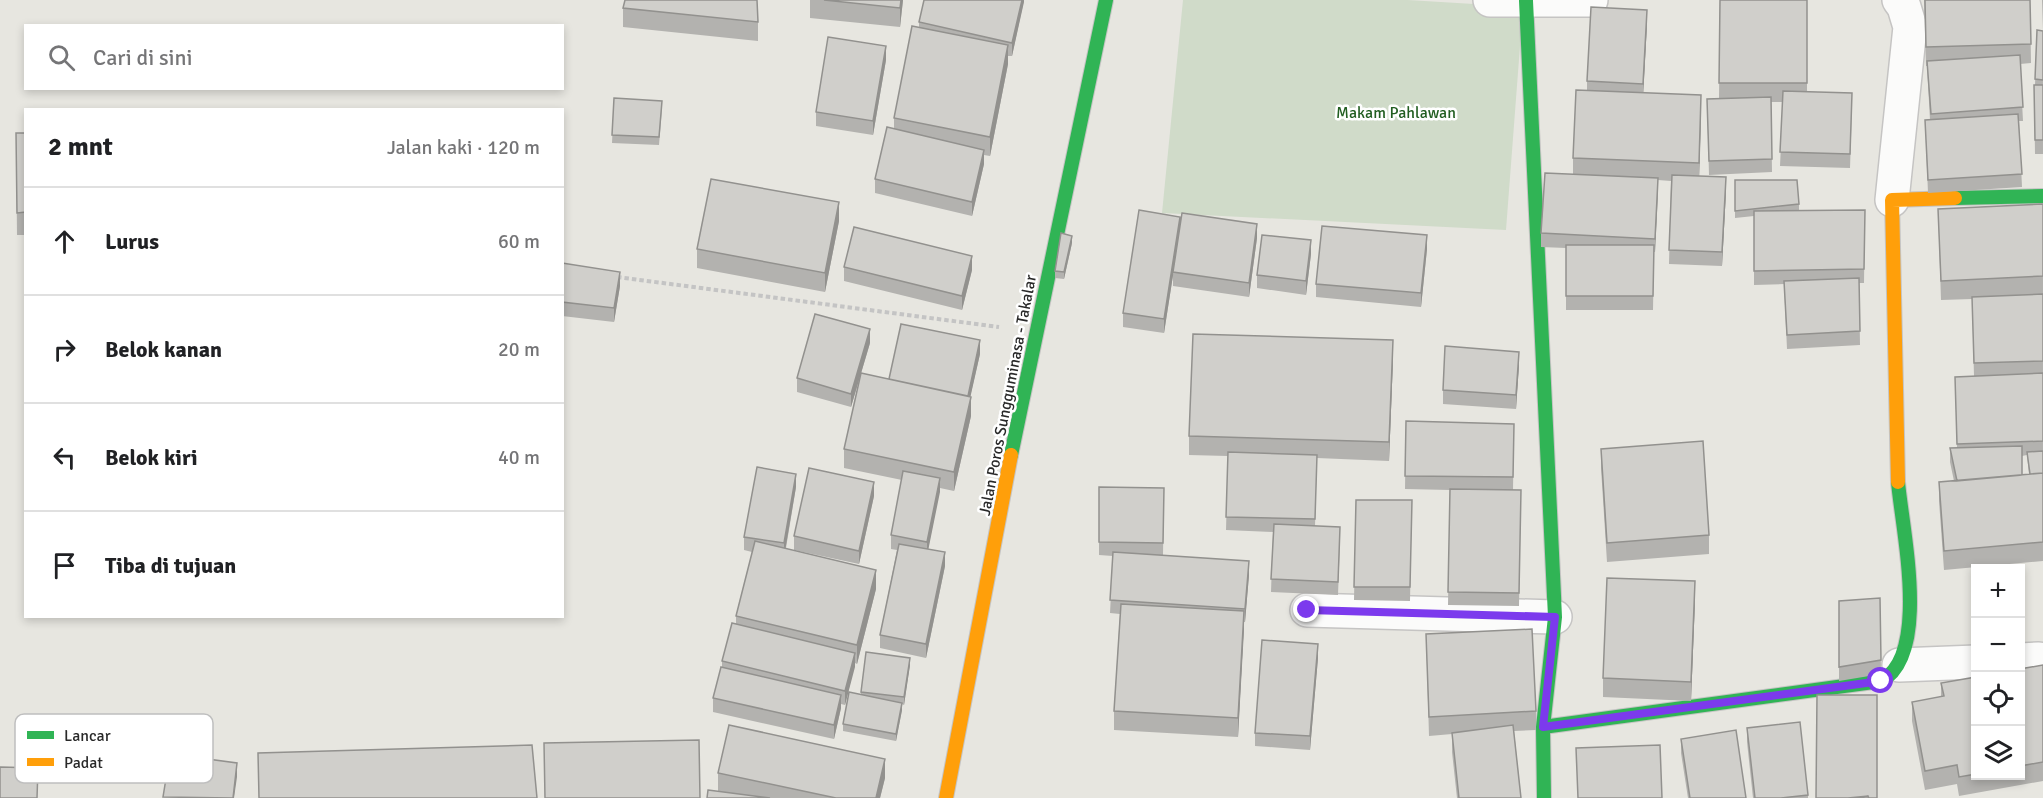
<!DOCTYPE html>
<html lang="id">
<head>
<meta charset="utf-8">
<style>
	:root { --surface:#fff; --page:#f2f2f2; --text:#202124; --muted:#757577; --line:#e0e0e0 }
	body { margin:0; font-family:Signika,sans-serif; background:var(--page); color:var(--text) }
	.controls { position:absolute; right:18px; bottom:18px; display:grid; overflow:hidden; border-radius:0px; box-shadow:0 3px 9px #0003 }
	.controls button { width:54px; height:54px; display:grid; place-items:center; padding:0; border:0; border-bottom:2px solid var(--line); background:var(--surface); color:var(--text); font:30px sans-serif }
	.stop { position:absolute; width:18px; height:18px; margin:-14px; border:4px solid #7c3aed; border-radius:50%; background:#fff }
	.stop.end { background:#7c3aed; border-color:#fff; box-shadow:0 2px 6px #0008 }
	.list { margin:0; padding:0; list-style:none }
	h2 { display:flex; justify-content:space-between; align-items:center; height:78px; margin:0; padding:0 24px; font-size:26px }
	h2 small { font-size:20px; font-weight:400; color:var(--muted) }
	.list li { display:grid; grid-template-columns:39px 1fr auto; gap:18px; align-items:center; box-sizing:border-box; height:108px; padding:0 24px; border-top:2px solid var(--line) }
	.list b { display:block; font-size:22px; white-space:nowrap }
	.list em { font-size:20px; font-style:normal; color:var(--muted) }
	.icon { flex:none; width:33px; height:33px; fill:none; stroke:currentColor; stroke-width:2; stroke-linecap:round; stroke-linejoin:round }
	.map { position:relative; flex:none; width:2043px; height:798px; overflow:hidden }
	.search { position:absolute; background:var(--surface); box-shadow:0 3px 9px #0003; left:24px; top:24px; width:540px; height:66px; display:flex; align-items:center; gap:15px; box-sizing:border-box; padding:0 21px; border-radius:0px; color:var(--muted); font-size:22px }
	.panel { position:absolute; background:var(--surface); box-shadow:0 3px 9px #0003; left:24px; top:108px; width:540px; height:510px; border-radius:0px }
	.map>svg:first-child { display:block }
</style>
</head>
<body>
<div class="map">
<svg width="2043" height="798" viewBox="0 0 2043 798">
	<rect width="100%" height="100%" fill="#e7e6e0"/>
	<path fill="#d0dbc9" d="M1183,0h225l115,7 -17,223 -344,-17z"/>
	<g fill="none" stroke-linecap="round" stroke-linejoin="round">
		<defs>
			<path id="street" d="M1490,0h101
				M1892,200l18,-173 -6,-20 -5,-7
				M1307,610l248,7
				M2020,660l19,-1
				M1899,665l77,-3"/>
			<path id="fast" d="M1526,1l29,616 -12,110
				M1955,198l88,-2
				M1011,455l95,-455
				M1544,798l-1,-71 338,-46c50,-26 21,-152 17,-199"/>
			<path id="slow" d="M1898,482l-6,-282 63,-2
				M946,798l65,-343"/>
		</defs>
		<use href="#street" stroke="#c5c4c3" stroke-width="36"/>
		<use href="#fast" stroke="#c5c4c3" stroke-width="16"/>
		<use href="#slow" stroke="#c5c4c3" stroke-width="16"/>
		<path stroke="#c4c4c4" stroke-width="4" stroke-dasharray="4.5 3" stroke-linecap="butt" d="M617,277l382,50"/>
		<use href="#street" stroke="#fbfbfa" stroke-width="33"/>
		<use href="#fast" stroke="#30b455" stroke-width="14"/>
		<use href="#slow" stroke="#ff9f0a" stroke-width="14"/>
	</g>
	<path fill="#b3b2af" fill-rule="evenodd" d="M810,0h93l-3,27 -90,-9z
		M1024,0l-12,56h-4v8l-18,92 -6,-1v9l-12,52 -97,-23v-14l19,-50v-11l25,-91v-5z
		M1720,0h87v92l45,15 -2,61 -70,-2 3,-64h-12l1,70 -63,3 -2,-76 12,-1z
		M1924,0h106l1,63 -11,1 3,57h-4l3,66 -94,6 -3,-73h5l-3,-54h-1z
		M2042,0h1v154h-8l-1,-69h1l2,-55 6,1z
		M623,8l135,14v19l-135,-14z
		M1647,24l-4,69 58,21 -2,62 27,15 -4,75 -53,-2 2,-83 -13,-1 -3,72h-1l-1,58h-87v-62l-25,-1v-14l32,-59v-16l14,-67v-10z
		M886,60l-13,75 -57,-9v-14z
		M614,98l48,10 -3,37 -47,-2z
		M16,133h10v102h-9z
		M1735,180l64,24v7l66,-1 -1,73h-5l1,62 -73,4 -3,-65 -30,1v-69l-19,2z
		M2043,204v357l-99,9 -5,-69v-19l15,-1 -4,-19v-14h7l-2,-71 19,-1 -2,-77 -31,1 -3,-91zM2027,455l2,19 -7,1v-19z
		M839,221l-14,71 -128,-24v-19z
		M1180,228l77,10 -8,59 -76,-11v-14l2,-10 -11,71 -41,-6v-14z
		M1072,243l-8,36 -9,-1v-7z
		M1427,249l-6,58 -105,-10v-13z
		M1311,254l-5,41 -49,-7v-13z
		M562,263l58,23 -6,36 -52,-6z
		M844,267l128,3 -10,40 -118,-29z
		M870,343l-19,64 -54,-15v-14z
		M980,354l-10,43 1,19 -17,75 -14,-3 -12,61 17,17 -19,92 -46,-10v-13l17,-85 -6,-1v-14l11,-55 -58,-12v-19l45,-70z
		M1393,359l-4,102 -72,-3 -2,68 25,15 -2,54 -67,-3 2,-60 -47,-2 2,-74 -39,-1v-19z
		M1519,365l-3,44 -73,-5v-14z
		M1406,421l108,3 -1,66h8l-2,116 -71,-1 2,-115 -45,-1z
		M1601,449l108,86v19l-102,8 -6,-94z
		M796,487l-10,61 90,41 -19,75 -2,-1 -10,42 -4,-1v4l-7,31 -121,-27v-14l9,-31v-6l14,-37v-8l16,-64 -8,-2v-13z
		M1099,487l65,1 -1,67 86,20 -4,47h-1l-6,115 -124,-7v-19l6,-97 -10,-1 3,-57 -14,-1z
		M874,496l-15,68 -65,-14v-14z
		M1356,500h56l-2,101 -56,-1z
		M1880,598l1,76 -42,7v-80z
		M1695,600l-4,101 -88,-4v-19z
		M1426,634l110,77v19l-22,1 7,67h-64l-5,-46v-18l-23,2z
		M1318,658l-8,92 -55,-4v-13z
		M910,665l-6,40 -2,-1v6l-6,31 -53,-10v-7l18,-30v-2z
		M2043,665v116l-84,15 -2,-12 -32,6 -13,-69v-19l29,-5v-14l35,-6v99h44v-107z
		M1747,728l61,67v3h-55l-6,-56z
		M1681,739l65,59h-58l-7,-45z
		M718,773l167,5 -5,20h-173l11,-6z"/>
	<path fill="#92918e" d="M901,0h2l-3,27v-19z
		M1022,0h2v2l-12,54v-13z
		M1647,10v14l-4,74v-14z
		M1008,45v19l-18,92v-19z
		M886,46v14l-13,75v-14z
		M1701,95v19l-2,68v-19z
		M984,150v14l-12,52v-14z
		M1726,177v14l-4,75v-14z
		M1658,178v14l-3,60v-13z
		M839,202v19l-14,71v-19z
		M1180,217v14l-16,102v-14z
		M1257,224v14l-8,59v-14z
		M1427,235v14l-6,58v-14z
		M1072,236v7l-8,36v-7z
		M1311,240v14l-5,41v-14z
		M972,256v14l-10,40v-14z
		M620,272v14l-6,36v-14z
		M870,329v14l-19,64v-13z
		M980,340v14l-13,58 4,-15v19l-17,75v-19l13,-73z
		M1393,340v19l-4,102v-19z
		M1519,352v13l-3,44v-14z
		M796,474v13l-12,70v-14z
		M940,478v14l-13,64v-14z
		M874,482v14l-15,68v-13z
		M945,552v14l-19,92v-14z
		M1249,561v14l-4,47v-13z
		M876,570v19l-19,75v-19z
		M1695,581v19l-4,101v-19z
		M1244,611v19l-6,107v-19z
		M1318,644v14l-8,92v-14z
		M855,653v14l-10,38v-14z
		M910,658v7l-6,40v-8z
		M841,695v13l-7,31v-14z
		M902,703v7l-6,31v-7z
		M885,759v19l-5,20h-4z
		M237,763v14l-3,21h-1z"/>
	<path fill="#d0cfcb" stroke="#92918e" stroke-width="1.5" d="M625,0h132l1,22 -135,-14z
		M824,0h77l-1,8z
		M924,0h98l-10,43 -93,-21z
		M1720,0h87v83h-88z
		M1925,0h105l1,44 -105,3z
		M1591,7l56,3 -4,74 -56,-3z
		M912,26l96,19 -18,92 -96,-19z
		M2037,30l6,1v49l-8,-1z
		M828,37l58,9 -13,75 -57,-9z
		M2020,55l3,52 -92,7 -4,-53z
		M2034,85h9v55h-8z
		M1576,90l125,5 -2,68 -126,-5z
		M1783,91l69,2 -2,61 -70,-2z
		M1771,97l1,62 -63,2 -2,-62z
		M614,98l48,3 -3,36 -47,-2z
		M2018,114l4,60 -94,6 -3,-60z
		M887,127l97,23 -12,52 -97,-23z
		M16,133h10v79l-9,1z
		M1545,173l113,5 -3,61 -114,-6z
		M1672,175l54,2 -4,75 -53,-2z
		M711,179l128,23 -14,71 -128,-24z
		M1735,180h62l2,24 -64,7z
		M2043,204v72l-102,5 -3,-72z
		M1139,210l41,7 -16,102 -41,-6z
		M1865,210l-1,59 -110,2v-60z
		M1182,213l75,11 -8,59 -76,-11z
		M1322,226l105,9 -6,58 -105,-9z
		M854,227l118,29 -10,40 -118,-29z
		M1061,233l11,3 -8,36 -9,-1z
		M1262,235l49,5 -5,41 -49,-6z
		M1566,245h88l-1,51h-87z
		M562,263l58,9 -6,36 -52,-6z
		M1859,278l1,53 -73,4 -3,-54z
		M2043,294v67l-69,2 -2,-66z
		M815,314l55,15 -19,65 -54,-16z
		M901,324l79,16 -12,56 -79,-17z
		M1193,334l200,6 -4,102 -200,-6z
		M1445,346l74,6 -3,43 -73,-5z
		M861,373l110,24 -17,75 -110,-23z
		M2043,373v68l-86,3 -2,-67z
		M1406,421l108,3 -1,53 -108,-1z
		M1703,441l6,94 -102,8 -6,-94z
		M2022,446v29l-65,6 -7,-33z
		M2043,451v22l-13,1 -3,-22z
		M1228,452l89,3 -2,64 -89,-2z
		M757,467l39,7 -12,69 -40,-6z
		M809,468l65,14 -15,69 -65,-15z
		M903,471l37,7 -13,64 -36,-7z
		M2043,473v69l-99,9 -5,-69z
		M1099,487l65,1 -1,55 -64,-1z
		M1450,489l71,1 -2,103 -71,-1z
		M1356,500h56l-2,87h-56z
		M1274,524l66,3 -2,55 -67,-3z
		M755,541l121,29 -19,75 -121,-29z
		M899,544l46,8 -19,92 -46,-9z
		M1113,552l136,9 -4,48 -135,-9z
		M1607,578l88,3 -4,101 -88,-4z
		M1880,598l1,62 -42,7v-66z
		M1121,604l123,7 -6,107 -124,-7z
		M732,623l123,30 -10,38 -123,-30z
		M1532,629l4,82 -107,6 -3,-83z
		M1262,640l56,4 -8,92 -55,-3z
		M866,652l44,6 -6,39 -43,-5z
		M2043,665v97l-23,4v-97z
		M721,667l120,28 -7,30 -121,-27z
		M1976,677v97l-17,3 -2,-12 -32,6 -13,-69 32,-6 -3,-13z
		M849,692l53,11 -6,31 -53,-10z
		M1817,695h60v103h-8l-1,-2 -18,2h-34z
		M1800,722l8,73 -27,3h-26l-8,-70z
		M729,725l156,34 -9,39h-40l-118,-25z
		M1513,725l8,73h-62l-7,-65z
		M1736,730l10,68h-56l-9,-59z
		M699,740l1,58h-155l-1,-55z
		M532,745l5,53h-278l-1,-45z
		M1660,745l2,53h-84l-2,-50z
		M170,754l67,9 -4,35 -70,-1z
		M0,767l38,1 -1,30h-37z
		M708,790l62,8h-63z
		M1868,796l1,2h-21z"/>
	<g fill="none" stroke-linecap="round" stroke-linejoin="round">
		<path stroke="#7c3aed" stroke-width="8" d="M1307,610l248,7 -12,110 338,-46"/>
	</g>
	<g text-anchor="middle" stroke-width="5" stroke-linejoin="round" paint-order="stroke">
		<g font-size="16" fill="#225e21" stroke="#fff">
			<text x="1396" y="118">Makam Pahlawan</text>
		</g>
		<g font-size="16" fill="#292929" stroke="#fff">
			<text transform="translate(1007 395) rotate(-79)" y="6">Jalan Poros Sungguminasa - Takalar</text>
		</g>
	</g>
	<rect x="15" y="714" width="198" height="69" rx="9" fill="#fff" stroke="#bfbfbf" stroke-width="1.5"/>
	<rect x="27" y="731" width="27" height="8" fill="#30b455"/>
	<rect x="27" y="758" width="27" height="8" fill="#ff9f0a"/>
	<g font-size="16" fill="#292929">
		<text x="64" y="741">Lancar</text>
		<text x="64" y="768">Padat</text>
	</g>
</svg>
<div class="controls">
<button>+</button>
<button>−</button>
<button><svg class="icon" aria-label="locate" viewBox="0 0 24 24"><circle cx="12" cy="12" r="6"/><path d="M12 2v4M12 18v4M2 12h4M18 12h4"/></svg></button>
<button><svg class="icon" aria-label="layers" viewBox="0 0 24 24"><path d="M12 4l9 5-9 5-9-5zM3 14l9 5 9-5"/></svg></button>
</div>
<div class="stop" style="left:1881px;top:681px"></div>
<div class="stop end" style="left:1307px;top:610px"></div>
<div class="search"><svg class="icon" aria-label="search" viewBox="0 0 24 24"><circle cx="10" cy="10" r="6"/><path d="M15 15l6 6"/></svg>Cari di sini</div>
<section class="panel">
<h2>2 mnt<small>Jalan kaki · 120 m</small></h2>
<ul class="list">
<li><svg class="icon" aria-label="ahead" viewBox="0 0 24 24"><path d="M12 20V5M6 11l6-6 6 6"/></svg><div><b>Lurus</b></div><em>60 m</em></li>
<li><svg class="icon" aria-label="right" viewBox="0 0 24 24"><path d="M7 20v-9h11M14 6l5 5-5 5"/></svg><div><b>Belok kanan</b></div><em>20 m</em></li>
<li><svg class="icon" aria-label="left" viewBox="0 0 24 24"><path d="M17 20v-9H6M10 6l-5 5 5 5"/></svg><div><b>Belok kiri</b></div><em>40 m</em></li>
<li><svg class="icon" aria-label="arrive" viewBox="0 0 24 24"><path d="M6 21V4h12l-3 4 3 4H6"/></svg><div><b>Tiba di tujuan</b></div></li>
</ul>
</section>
</div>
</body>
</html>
